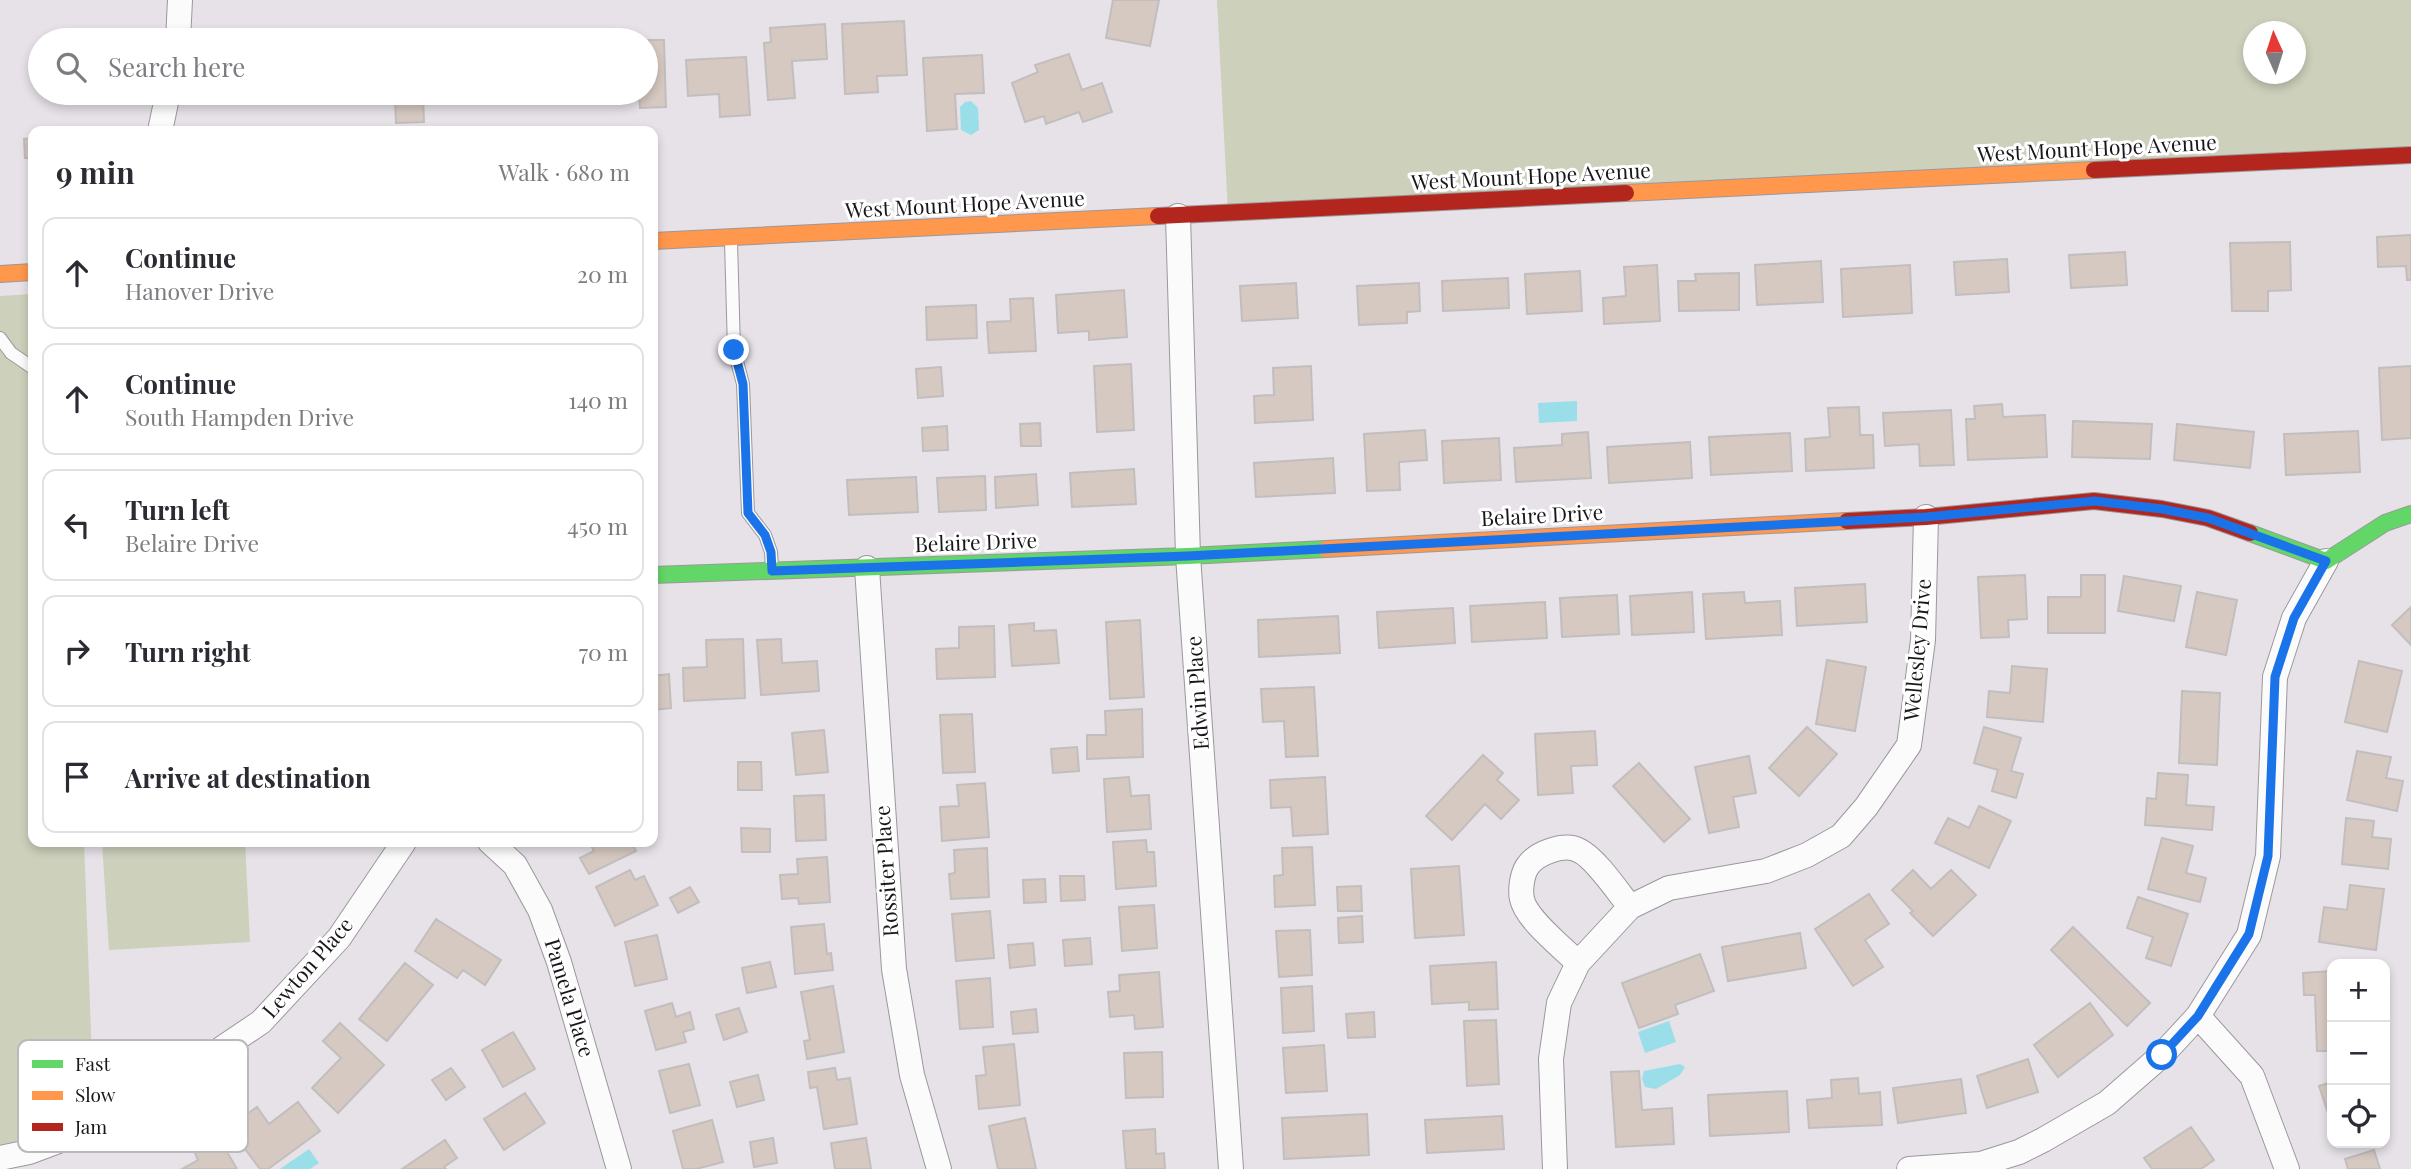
<!DOCTYPE html>
<html lang="en">
<head>
<meta charset="utf-8">
<style>
	:root { --surface:#fff; --page:#f7f7f7; --text:#2b2b33; --muted:#7c7c81; --line:#e1e1e2 }
	body { margin:0; font-family:"Playfair Display",serif; background:var(--page); color:var(--text) }
	.controls { position:absolute; right:21px; bottom:21px; display:grid; overflow:hidden; border-radius:14px; box-shadow:0 4px 10px #0003 }
	.controls button { width:63px; height:63px; display:grid; place-items:center; padding:0; border:0; border-bottom:2px solid var(--line); background:var(--surface); color:var(--text); font:35px sans-serif }
	.compass { position:absolute; left:2243px; top:21px; width:63px; height:63px; border-radius:50%; background:var(--surface); box-shadow:0 4px 10px #0003; rotate:357deg }
	.stop { position:absolute; width:21px; height:21px; margin:-16px; border:5px solid #1a73e8; border-radius:50%; background:#fff }
	.stop.end { background:#1a73e8; border-color:#fff; box-shadow:0 2px 7px #0008 }
	.list { margin:0; padding:0; list-style:none }
	h2 { display:flex; justify-content:space-between; align-items:center; height:91px; margin:0; padding:0 28px; font-size:30px }
	h2 small { font-size:23px; font-weight:400; color:var(--muted) }
	.list li { display:grid; grid-template-columns:46px 1fr auto; gap:21px; align-items:center; box-sizing:border-box; height:112px; margin:0 14px 14px; padding:0 14px; border:2px solid var(--line); border-radius:14px }
	.list b { display:block; font-size:26px; white-space:nowrap }
	.list p { margin:0; font-size:23px; white-space:nowrap; color:var(--muted) }
	.list em { font-size:23px; font-style:normal; color:var(--muted) }
	.icon { flex:none; width:38px; height:38px; fill:none; stroke:currentColor; stroke-width:2; stroke-linecap:round; stroke-linejoin:round }
	.map { position:relative; flex:none; width:2411px; height:1169px; overflow:hidden }
	.search { position:absolute; background:var(--surface); box-shadow:0 4px 10px #0003; left:28px; top:28px; width:630px; height:77px; display:flex; align-items:center; gap:18px; box-sizing:border-box; padding:0 24px; border-radius:38px; color:var(--muted); font-size:26px }
	.panel { position:absolute; background:var(--surface); box-shadow:0 4px 10px #0003; left:28px; top:126px; width:630px; height:721px; border-radius:14px }
	.map>svg:first-child { display:block }
</style>
</head>
<body>
<div class="map">
<svg width="2411" height="1169" viewBox="0 0 2411 1169">
	<rect width="100%" height="100%" fill="#e6e2e8"/>
	<path fill="#cdd0bb" fill-rule="evenodd" d="M1217,0h1194v157l-1183,56zM2254,32h42v42h-42z
		M33,294v548h51l10,273 -62,25 -32,8v-852z
		M102,842h143l5,100 -141,8z"/>
	<path fill="#9adee9" d="M971,101l7,7 1,22 -8,5 -10,-5 -1,-23 5,-5z
		M1577,401v20l-38,2 -1,-20z
		M1669,1021l7,21 -31,11 -7,-21z
		M1680,1064l5,3 -5,8 -24,14 -11,-2 -3,-8 2,-8z
		M309,1149l10,14 -9,6h-30z"/>
	<path fill="#d6c9c2" stroke="#c2bebe" stroke-width="2" d="M1113,0h46l-9,46 -44,-8z
		M904,21l3,54 -30,1 1,16 -33,2 -3,-70z
		M825,24l2,35 -35,2 3,37 -27,2 -4,-57 7,-1 -1,-14z
		M645,40h19l2,67 -26,1 -1,-15h7z
		M1069,54l13,36 20,-7 10,29 -29,10 -4,-10 -33,12 -2,-8 -19,6 -13,-39 26,-11 -3,-7z
		M982,55l2,38 -29,1 2,35 -30,2 -4,-73z
		M746,57l4,58 -30,2 -1,-23 -31,2 -2,-36z
		M452,93h51v1l-50,3z
		M529,93h60v6l-59,2z
		M423,96l1,26 -28,1 -1,-26z
		M300,127v4h-61v-1z
		M33,138v20h-8l-1,-19z
		M2411,235v45h-4l-1,-14 -28,1 -1,-30z
		M2290,242l1,48 -23,1v20h-36l-2,-68z
		M2125,252l2,33 -56,3 -2,-33z
		M2007,259l2,33 -53,3 -2,-33z
		M1821,261l2,41 -66,3 -2,-40z
		M1657,265l3,56 -56,3 -1,-26 23,-2 -2,-29z
		M1910,265l2,48 -69,4 -2,-48z
		M1580,271l2,40 -55,3 -2,-40z
		M1739,273v37l-60,1 -1,-30h18l-1,-7z
		M1508,278l1,30 -66,3 -1,-30z
		M1296,283l2,35 -56,3 -2,-35z
		M1419,283l1,28 -13,1v11l-48,2 -2,-39z
		M1124,290l3,47 -38,3v-9l-31,2 -2,-38z
		M1033,298l3,53 -47,2 -2,-31 24,-1 -1,-22z
		M976,305l1,33 -50,2 -1,-33z
		M1131,364l3,66 -37,2 -3,-66z
		M1311,366l2,54 -58,3 -1,-27 20,-1 -1,-27z
		M2411,366v72l-29,2 -3,-72z
		M941,367l2,29 -25,2 -2,-29z
		M2002,404l1,13 42,-2 2,42 -79,3 -2,-41h9l-1,-13z
		M1859,407l1,28h13l1,33 -68,3 -1,-32 25,-2 -2,-29z
		M1951,410l3,55 -34,1 -1,-22 -34,2 -2,-33z
		M2073,421l79,3 -2,35 -78,-2z
		M1040,423l1,23h-20l-1,-22z
		M2177,424l77,8 -4,36 -76,-8z
		M947,426l1,24 -25,1 -1,-23z
		M1425,430l2,30 -28,2 1,28 -33,1 -3,-57z
		M2358,431l2,41 -74,3 -2,-41z
		M1588,432l3,46 -75,4 -2,-34 48,-3v-11z
		M1790,433l2,38 -81,4 -2,-38z
		M1499,438l2,42 -57,3 -2,-42z
		M1690,442l2,36 -83,5 -2,-36z
		M1333,458l2,35 -79,4 -2,-34z
		M1134,469l2,35 -64,3 -2,-34z
		M1036,474l2,31 -42,3 -1,-31z
		M985,476l1,34 -47,2 -2,-34z
		M916,477l2,35 -69,3 -2,-35z
		M2025,575l2,44 -19,1 1,17 -28,1 -3,-61z
		M2081,575h24v58h-57v-36h33z
		M2124,576l57,10 -7,35 -56,-10z
		M1865,584l2,38 -70,4 -2,-38z
		M1692,592l2,40 -62,3 -2,-39z
		M1744,592l1,11 35,-2 2,34 -76,4 -3,-45z
		M2197,592l40,8 -11,55 -40,-8z
		M1617,595l2,39 -57,3 -2,-39z
		M1545,602l2,36 -75,4 -2,-36z
		M2411,607v38l-19,-20z
		M1453,608l2,35 -76,5 -2,-36z
		M1338,616l2,37 -81,4 -1,-37z
		M1140,620l4,77 -34,2 -4,-77z
		M1034,623v8l22,-1 3,33 -47,3 -3,-41z
		M994,626l1,51 -58,2 -1,-30 23,-1v-21z
		M743,639l2,59 -61,3 -1,-33 24,-1 -1,-27z
		M781,639l1,24 35,-2 2,30 -58,4 -4,-55z
		M1827,660l39,7 -11,64 -39,-7z
		M2359,661l43,10 -15,61 -42,-10z
		M2012,666l35,3 -4,53 -56,-5 2,-26 21,2z
		M669,674l2,34 -18,2v-34z
		M1314,687l4,69 -32,1 -2,-36 -21,1 -2,-33z
		M2182,691l38,2 -3,72 -38,-2z
		M1142,709l1,48 -56,2v-24h19l-1,-24z
		M972,714l3,58 -32,1 -3,-58z
		M1807,727l30,27 -38,42 -30,-28z
		M1984,727l37,11 -10,33 12,3 -7,24 -24,-7 6,-21 -24,-7z
		M824,730l4,42 -32,3 -4,-42z
		M1595,731l2,34 -26,1 2,27 -35,2 -3,-61z
		M1077,747l2,24 -26,2 -2,-24z
		M2357,751l34,6 -5,21 17,3 -6,30 -50,-11z
		M1483,755l20,18 -6,7 22,20 -18,19 -16,-15 -33,36 -26,-24z
		M1749,756l7,37 -23,4 6,30 -30,6 -14,-66z
		M738,762h23l1,28h-24z
		M1639,763l51,56 -26,23 -51,-56z
		M2158,773l30,2 -2,30 28,2 -2,23 -67,-5 2,-27 9,1z
		M1129,777l2,19 18,-1 2,34 -44,3 -3,-53z
		M1325,777l3,57 -35,2 -2,-29 -20,1 -1,-28z
		M985,783l4,54 -47,4 -2,-34 19,-1 -2,-21z
		M824,795l2,45 -30,1 -2,-45z
		M1979,806l32,15 -22,47 -54,-25 13,-25 21,10z
		M2346,818l28,3 -2,16 19,2 -3,30 -46,-5z
		M741,828l29,1v23h-28z
		M2162,838l31,8 -7,27 20,5 -6,24 -52,-13z
		M1146,840l1,12h7l2,34 -40,3 -3,-47z
		M589,842h42l5,9 -47,23 -9,-16 14,-7z
		M1312,847l3,58 -40,2 -1,-31 9,-1 -1,-27z
		M987,848l2,49 -38,2 -2,-25 6,-1 -1,-23z
		M827,857l3,45 -31,2 -1,-6 -16,1 -2,-24 18,-1 -1,-15z
		M1459,866l5,69 -49,3 -4,-69z
		M630,870l5,10 9,-4 14,29 -43,21 -19,-39z
		M1913,870l18,19 20,-19 25,25 -43,41 -23,-23 3,-2 -21,-21z
		M1060,876h24l1,24 -24,1z
		M1045,879l1,23 -22,1 -1,-23z
		M2350,885l34,4 -8,61 -57,-8 5,-35 23,3z
		M1361,886l1,25h-24l-1,-24z
		M690,887l9,15 -21,11 -8,-15z
		M1869,894l20,30 -24,16 18,27 -30,19 -38,-57z
		M2138,897l50,17 -17,52 -25,-8 7,-21 -26,-9z
		M1154,905l3,43 -35,3 -3,-44z
		M990,911l4,47 -38,3 -4,-47z
		M1362,916l1,26 -24,1 -1,-25z
		M436,919l65,41 -16,25 -22,-15 -6,8 -42,-27z
		M824,924l3,30 4,-1 2,17 -38,4 -4,-47z
		M2073,927l77,76 -23,23 -76,-76z
		M1310,930l2,45 -33,2 -3,-46z
		M1800,933l6,35 -78,13 -6,-34z
		M657,935l10,44 -32,7 -10,-44z
		M1090,938l2,26 -27,2 -2,-26z
		M1033,943l2,22 -25,3 -2,-23z
		M1700,954l14,37 -39,14 3,9 -39,14 -17,-45z
		M770,962l6,25 -29,6 -5,-25z
		M1496,962l2,47 -29,1v-8l-37,2 -2,-38z
		M405,963l28,22 -46,56 -28,-22z
		M2332,971v80h-15l-2,-56h-11l-1,-22z
		M1159,972l4,55 -28,2 -1,-14 -24,2 -2,-25 12,-1 -1,-16z
		M990,978l3,49 -33,2 -4,-48z
		M833,986l11,66 -37,7 -3,-18 6,-1 -9,-48z
		M1312,986l2,45 -31,2 -2,-45z
		M672,1003l4,14 14,-5 4,17 -11,3 3,10 -30,8 -11,-39z
		M2090,1003l23,32 -55,42 -24,-32z
		M739,1008l8,24 -23,8 -8,-25z
		M1036,1009l2,23 -25,2 -2,-22z
		M1374,1012l1,25 -27,1 -2,-24z
		M1496,1020l3,64 -32,2 -3,-65z
		M340,1023l44,42 -46,48 -26,-25 29,-30 -18,-17z
		M513,1032l22,37 -32,18 -21,-37z
		M1014,1044l6,61 -41,4 -3,-33 10,-1 -3,-28z
		M1324,1045l3,46 -41,2 -3,-45z
		M1162,1052l1,45 -37,1 -2,-45z
		M2028,1059l10,33 -51,16 -10,-32z
		M689,1064l11,41 -30,8 -11,-42z
		M451,1068l14,19 -19,13 -14,-20z
		M835,1068l2,12 13,-2 7,46 -33,5 -7,-42 -7,1 -2,-16z
		M1639,1071l3,39 30,-2 2,36 -58,3 -5,-75z
		M758,1075l6,25 -27,7 -7,-25z
		M1858,1078l1,16 21,-2 2,33 -73,3 -2,-28 25,-2 -1,-18z
		M1961,1079l5,34 -68,10 -5,-35z
		M2332,1082v43l-13,-39z
		M1787,1091l2,41 -79,4 -2,-41z
		M525,1093l20,30 -41,27 -20,-31z
		M298,1102l22,29 -52,38h-8l-21,-28 5,-4 -10,-14 23,-16 12,17z
		M1367,1114l2,41 -85,4 -2,-41z
		M1502,1116l2,33 -77,4 -2,-33z
		M1025,1118l11,51h-38l-9,-43z
		M712,1120l11,42 -27,7h-13l-10,-38z
		M2191,1127l23,33 -13,9h-49l-8,-11z
		M1155,1129l1,25 8,-1 1,16h-39l-3,-38z
		M219,1138l18,31h-55l16,-9 -4,-9z
		M773,1138l4,25 -23,4 -4,-25z
		M866,1138l5,31h-36l-4,-26z
		M445,1140l12,18 -13,9 2,2h-44z
		M2374,1150l6,19h-32l-3,-10z"/>
	<g fill="none" stroke-linecap="round" stroke-linejoin="round">
		<defs>
			<path id="lane" d="M731,241l3,109 9,34 5,129 17,22 6,17 1,16
				M0,338l11,15 22,15"/>
			<path id="street" d="M178,40l2,-40
				M160,131l8,-38
				M1178,216l10,340 43,613
				M867,568l27,401 18,106 27,94
				M490,842l25,23 25,45 19,52 60,207
				M1578,963c-15,-15 -52,-44 -56,-64 -2,-9 0,-24 5,-32 9,-14 38,-25 53,-16 15,7 39,42 50,56
				M2198,1016l54,60 35,93
				M0,1158l29,-6 64,-24 42,-21 126,-85 78,-84 65,-96
				M1555,1169l-4,-110 8,-56 19,-40 52,-56 39,-19 97,-17 41,-16 34,-19 25,-29 43,-62 14,-105 3,-123
				M1909,1169l72,-5 38,-12 24,-12 64,-37 55,-48 36,-39 51,-81 19,-79 7,-179 19,-59 32,-57"/>
			<path id="fast" d="M2250,533l76,28 59,-38 26,-9
				M653,575l535,-19 138,-7"/>
			<path id="slow" d="M1626,193l468,-23
				M653,241l505,-25
				M0,274l33,-2
				M1326,549l521,-28"/>
			<path id="jam" d="M2094,170l317,-15
				M1158,216l468,-23
				M1847,521l79,-4 168,-16 68,8 46,9 42,15"/>
		</defs>
		<use href="#lane" stroke="#9b989d" stroke-width="14"/>
		<use href="#street" stroke="#9b989d" stroke-width="26"/>
		<use href="#fast" stroke="#9b989d" stroke-width="18"/>
		<use href="#slow" stroke="#9b989d" stroke-width="18"/>
		<use href="#jam" stroke="#9b989d" stroke-width="18"/>
		<use href="#lane" stroke="#fbfbfc" stroke-width="12"/>
		<use href="#street" stroke="#fbfbfc" stroke-width="24"/>
		<use href="#fast" stroke="#63d668" stroke-width="16"/>
		<use href="#slow" stroke="#ff974d" stroke-width="16"/>
		<use href="#jam" stroke="#b3261e" stroke-width="16"/>
	</g>
	<g fill="none" stroke-linecap="round" stroke-linejoin="round">
		<path stroke="#1a73e8" stroke-width="9" d="M734,350l9,34 5,129 17,22 6,17 1,19 416,-15 738,-39 169,-16 67,8 46,9 118,43 -32,57 -19,59 -7,179 -19,78 -51,82 -36,39"/>
	</g>
	<g text-anchor="middle" stroke-width="6" stroke-linejoin="round" paint-order="stroke">
		<g font-size="21" fill="#1a171b" stroke="#fff">
			<text transform="translate(2097 149) rotate(-3)" y="7">West Mount Hope Avenue</text>
			<text transform="translate(1531 177) rotate(-3)" y="7">West Mount Hope Avenue</text>
			<text transform="translate(965 205) rotate(-3)" y="7">West Mount Hope Avenue</text>
			<text transform="translate(1542 516) rotate(-3)" y="7">Belaire Drive</text>
			<text transform="translate(976 543) rotate(-2)" y="7">Belaire Drive</text>
			<text transform="translate(1918 650) rotate(-85)" y="7">Wellesley Drive</text>
			<text transform="translate(1198 693) rotate(-94)" y="7">Edwin Place</text>
			<text transform="translate(887 871) rotate(-94)" y="7">Rossiter Place</text>
			<text transform="translate(308 968) rotate(-49)" y="7">Lewton Place</text>
			<text transform="translate(569 998) rotate(73)" y="7">Pamela Place</text>
		</g>
	</g>
	<rect x="18" y="1040" width="230" height="112" rx="10" fill="#fff" stroke="#bab9bb" stroke-width="2"/>
	<rect x="32" y="1060" width="31" height="8" fill="#63d668"/>
	<rect x="32" y="1091" width="31" height="9" fill="#ff974d"/>
	<rect x="32" y="1123" width="31" height="8" fill="#b3261e"/>
	<g font-size="19" fill="#1a171b">
		<text x="75" y="1071">Fast</text>
		<text x="75" y="1102">Slow</text>
		<text x="75" y="1134">Jam</text>
	</g>
</svg>
<div class="controls">
<button>+</button>
<button>−</button>
<button><svg class="icon" aria-label="locate" viewBox="0 0 24 24"><circle cx="12" cy="12" r="6"/><path d="M12 2v4M12 18v4M2 12h4M18 12h4"/></svg></button>
</div>
<svg class="compass" viewBox="-18 -18 36 36"><path d="M0-13l5 13h-10z" fill="#e53935"/><path d="M0 13l5-13h-10z" fill="#7c7c81"/></svg>
<div class="stop" style="left:2162px;top:1055px"></div>
<div class="stop end" style="left:734px;top:350px"></div>
<div class="search"><svg class="icon" aria-label="search" viewBox="0 0 24 24"><circle cx="10" cy="10" r="6"/><path d="M15 15l6 6"/></svg>Search here</div>
<section class="panel">
<h2>9 min<small>Walk · 680 m</small></h2>
<ul class="list">
<li><svg class="icon" aria-label="ahead" viewBox="0 0 24 24"><path d="M12 20V5M6 11l6-6 6 6"/></svg><div><b>Continue</b><p>Hanover Drive</p></div><em>20 m</em></li>
<li><svg class="icon" aria-label="ahead" viewBox="0 0 24 24"><path d="M12 20V5M6 11l6-6 6 6"/></svg><div><b>Continue</b><p>South Hampden Drive</p></div><em>140 m</em></li>
<li><svg class="icon" aria-label="left" viewBox="0 0 24 24"><path d="M17 20v-9H6M10 6l-5 5 5 5"/></svg><div><b>Turn left</b><p>Belaire Drive</p></div><em>450 m</em></li>
<li><svg class="icon" aria-label="right" viewBox="0 0 24 24"><path d="M7 20v-9h11M14 6l5 5-5 5"/></svg><div><b>Turn right</b></div><em>70 m</em></li>
<li><svg class="icon" aria-label="arrive" viewBox="0 0 24 24"><path d="M6 21V4h12l-3 4 3 4H6"/></svg><div><b>Arrive at destination</b></div></li>
</ul>
</section>
</div>
</body>
</html>
